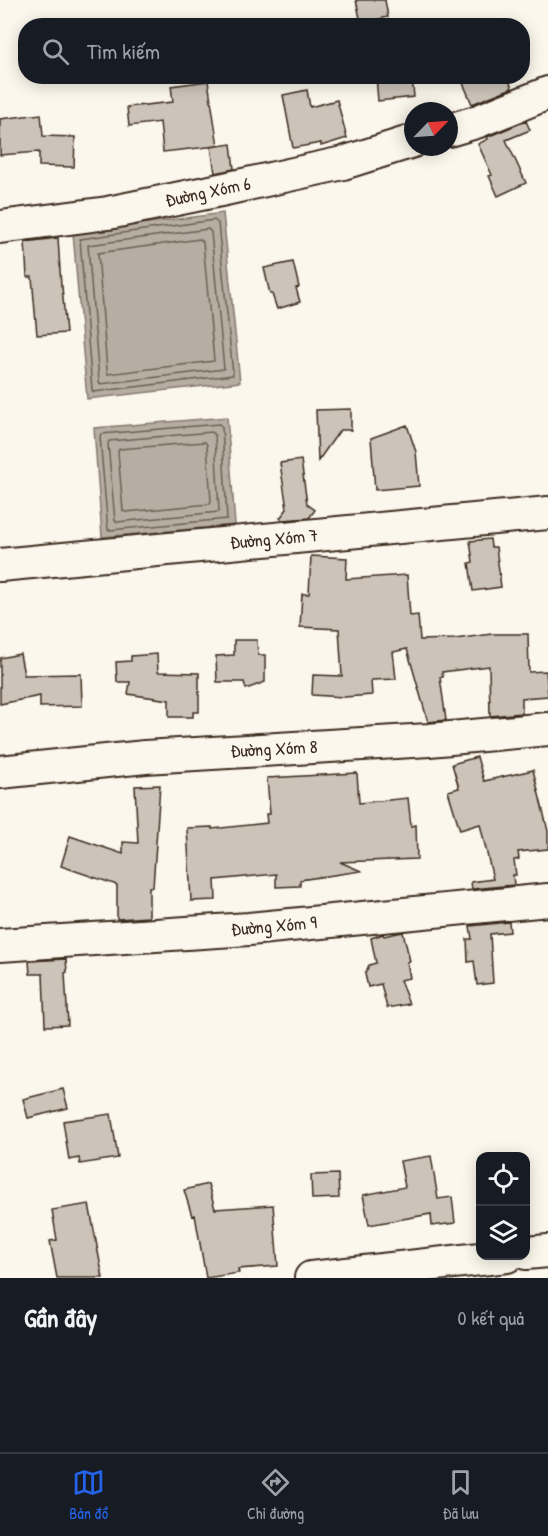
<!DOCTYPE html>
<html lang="vi">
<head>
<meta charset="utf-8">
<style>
	:root { --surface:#171b24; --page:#242831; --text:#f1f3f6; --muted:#9ea1a6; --line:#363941; --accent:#2563eb }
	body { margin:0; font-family:"Patrick Hand",sans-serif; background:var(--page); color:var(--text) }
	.controls { position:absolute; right:18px; bottom:18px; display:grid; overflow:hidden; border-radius:12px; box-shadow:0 3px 15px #0003 }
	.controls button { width:54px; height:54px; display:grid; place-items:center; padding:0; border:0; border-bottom:2px solid var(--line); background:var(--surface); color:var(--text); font:30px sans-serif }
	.compass { position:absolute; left:404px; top:102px; width:54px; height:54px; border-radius:50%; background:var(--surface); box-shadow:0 3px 15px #0003; rotate:65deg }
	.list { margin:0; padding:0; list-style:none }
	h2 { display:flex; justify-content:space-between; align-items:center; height:78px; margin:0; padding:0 24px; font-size:26px }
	h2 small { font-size:20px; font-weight:400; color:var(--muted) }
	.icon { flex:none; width:33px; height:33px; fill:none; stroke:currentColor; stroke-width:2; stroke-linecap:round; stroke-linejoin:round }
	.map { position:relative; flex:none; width:548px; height:1278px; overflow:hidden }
	.search { position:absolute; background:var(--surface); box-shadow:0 3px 15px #0003; left:18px; right:18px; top:18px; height:66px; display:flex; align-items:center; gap:15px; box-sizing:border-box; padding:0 21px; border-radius:24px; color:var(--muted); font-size:22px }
	.sheet { height:174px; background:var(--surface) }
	nav { display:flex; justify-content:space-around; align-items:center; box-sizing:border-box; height:84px; border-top:2px solid var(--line); background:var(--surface); font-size:16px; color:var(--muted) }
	nav a { display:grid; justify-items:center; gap:3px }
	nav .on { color:var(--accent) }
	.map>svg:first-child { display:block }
</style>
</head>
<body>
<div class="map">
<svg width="548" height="1278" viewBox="0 0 548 1278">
	<rect width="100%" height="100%" fill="#fbf7ec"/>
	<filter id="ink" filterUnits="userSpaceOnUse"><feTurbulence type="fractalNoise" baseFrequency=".0167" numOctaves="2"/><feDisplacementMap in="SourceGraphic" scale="12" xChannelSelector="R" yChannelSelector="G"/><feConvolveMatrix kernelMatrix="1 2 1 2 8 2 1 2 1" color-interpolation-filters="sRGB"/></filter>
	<g filter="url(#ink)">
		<path fill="#b6aea2" stroke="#85796d" stroke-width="1.5" d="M223,213l17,169 -153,17 -14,-166z
			M227,417l8,108 -133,12 -8,-109z"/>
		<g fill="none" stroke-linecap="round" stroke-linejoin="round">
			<path stroke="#6c5f53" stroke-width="1.5" d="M214,220l4,3 15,152 -140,17 -1,-2 -12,-151z
				M208,229l3,3 13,137 -124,15 -1,-3 -11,-136z
				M200,239l3,3 11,119 -106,13 -1,-3 -9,-118z
				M219,424l3,3 5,92 -117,11h-2l-8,-93 1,-3z
				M212,432l3,3 4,77 -102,10 -2,-1 -7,-77 1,-3z
				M205,442l2,3 4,56 -1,3 -84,8 -3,-1 -5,-59 1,-3z"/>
		</g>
		<path fill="#ccc4b9" stroke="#3b2a1e" stroke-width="1.5" d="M356,0h29l3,17 -27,6z
			M376,76h36l2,21 -36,4z
			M460,76h47l5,12 -40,16z
			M208,81l10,65 13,-2 3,25 -19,4 -4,-26 6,-1 -54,6 -3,-30 -31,4 -2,-19 46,-5 -2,-16z
			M307,90l3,17 27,-7 10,38 -26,8v-3l-28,5 -10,-53z
			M41,114l2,22 32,1 -1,30 -35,-1v-14l-39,3v-36z
			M526,121l4,9 -24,10 20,43 -28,13 -9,-20 3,-1 -14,-31 10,-5 -1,-2z
			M58,238l3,48h1l4,47 -29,2 -5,-58h-5l-2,-35z
			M293,262l6,25 -3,1 4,14 -23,7 -5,-15h-2l-6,-26z
			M351,409v21h-11l-22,31 -2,-51z
			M407,425l9,27 3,34 -44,4 -4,-52z
			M301,460l6,44 8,6 -6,8 -27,2 -2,-2 7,-9 -7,-46z
			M490,539l1,8h5l5,40 -28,4 -4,-28 4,-1 -3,-21z
			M311,556l36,2 -1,21 61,-4 3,41 8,-1 2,25 35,-1 37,-5h36l1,38 17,-1 2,25 -26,2v15l-32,3 -1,-50 -47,6 1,5h-3l6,43 -18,2 -21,-73 -14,3 3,27 -25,1 1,15 -28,2 -32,-2 1,-20 29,1 -3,-47 -39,-2 2,-33h7z
			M234,640h23l1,15h7v27l-19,7 -2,-7h-27l-1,-26 18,-1z
			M20,654l4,21 57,-1 1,32 -42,1v-11l-40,8v-46z
			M157,654l1,18 41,1v39h-6v5h-24v-17l-41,-6 2,-12h-13l-1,-20 15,-1v-5z
			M477,757l7,24 49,-11 15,61v18l-30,3 1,7 -5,1 2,15h-3l1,10 -42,4 -1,-7 22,-3 -13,-55 -20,6 -12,-39 11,-3 -7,-24z
			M357,773l2,30 49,-5 3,28 5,-1 1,34 -77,3 21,9 -61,9v6l-24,1v-13l-61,6 1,20 -25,1 -4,-73 25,-1v2l55,-6 -1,-9h4l-3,-36z
			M160,785l-7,102h-4v30l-32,2v-34l-56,-19 9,-30 53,18v-12l15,1 -3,-57z
			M509,922l1,10 -20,2 3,49 -16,2 -3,-24 -6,1 -1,-23h5l-2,-13z
			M403,932l7,29 -3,1 3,16 -10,2 9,24 -22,4 -6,-24 -13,3 -3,-13 4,-9 7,-2 -5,-25 12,-4 1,2z
			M66,959l1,13 -2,1 3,52 -23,1 -2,-52h-13l-1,-13z
			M63,1089l5,19 -40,10 -5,-19z
			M111,1114l7,44 -38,6 -1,-6 -10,2 -6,-39z
			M431,1156l7,43 14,-2 3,26 -23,3 -1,-12 -62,11 -6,-30 42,-8 -5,-26z
			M338,1174l1,24 -27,1 -1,-24z
			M208,1184l7,25 58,-4 5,61 -40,3 1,4 -33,5 -11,-63 -3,1 -8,-26z
			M89,1204l14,74h-46l-7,-37 7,-1 -5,-30z"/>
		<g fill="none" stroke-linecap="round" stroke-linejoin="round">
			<defs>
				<path id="minor" d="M449,130l27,-8 72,-29
					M0,227l108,-14 117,-24 118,-26 70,-22
					M0,565l548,-52
					M0,772l145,-15 284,-17 119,-11
					M0,945l249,-16 299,-29
					M526,1253l22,-2
					M311,1278l196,-22"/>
			</defs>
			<use href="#minor" stroke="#3b2a1e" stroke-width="36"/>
			<use href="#minor" stroke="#fbf7ec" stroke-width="32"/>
		</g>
	</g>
	<g text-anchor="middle" stroke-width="4.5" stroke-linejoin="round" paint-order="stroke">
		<g font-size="18" fill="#3b2a1e" stroke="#fbf7ec">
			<text transform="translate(208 192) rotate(-12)" y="6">Đường Xóm 6</text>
			<text transform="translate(274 539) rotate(-5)" y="6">Đường Xóm 7</text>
			<text transform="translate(274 749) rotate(-3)" y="6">Đường Xóm 8</text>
			<text transform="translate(274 926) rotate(-5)" y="6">Đường Xóm 9</text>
		</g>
	</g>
</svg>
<div class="controls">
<button><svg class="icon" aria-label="locate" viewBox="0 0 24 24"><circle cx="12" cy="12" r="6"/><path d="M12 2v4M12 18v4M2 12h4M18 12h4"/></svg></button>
<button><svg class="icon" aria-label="layers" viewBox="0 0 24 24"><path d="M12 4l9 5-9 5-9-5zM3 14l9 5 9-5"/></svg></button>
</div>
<svg class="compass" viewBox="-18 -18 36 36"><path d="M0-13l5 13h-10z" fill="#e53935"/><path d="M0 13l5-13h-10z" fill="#9ea1a6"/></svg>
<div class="search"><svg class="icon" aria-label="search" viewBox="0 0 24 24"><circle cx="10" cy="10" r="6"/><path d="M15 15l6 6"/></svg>Tìm kiếm</div>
</div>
<section class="sheet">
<h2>Gần đây<small>0 kết quả</small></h2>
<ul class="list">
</ul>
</section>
<nav>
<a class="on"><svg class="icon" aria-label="map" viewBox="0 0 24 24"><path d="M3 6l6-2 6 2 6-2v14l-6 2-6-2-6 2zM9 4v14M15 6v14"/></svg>Bản đồ</a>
<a><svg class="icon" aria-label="directions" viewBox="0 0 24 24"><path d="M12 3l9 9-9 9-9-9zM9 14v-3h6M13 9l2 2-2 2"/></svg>Chỉ đường</a>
<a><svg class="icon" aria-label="saved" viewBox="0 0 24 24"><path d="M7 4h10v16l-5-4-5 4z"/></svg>Đã lưu</a>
</nav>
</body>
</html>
